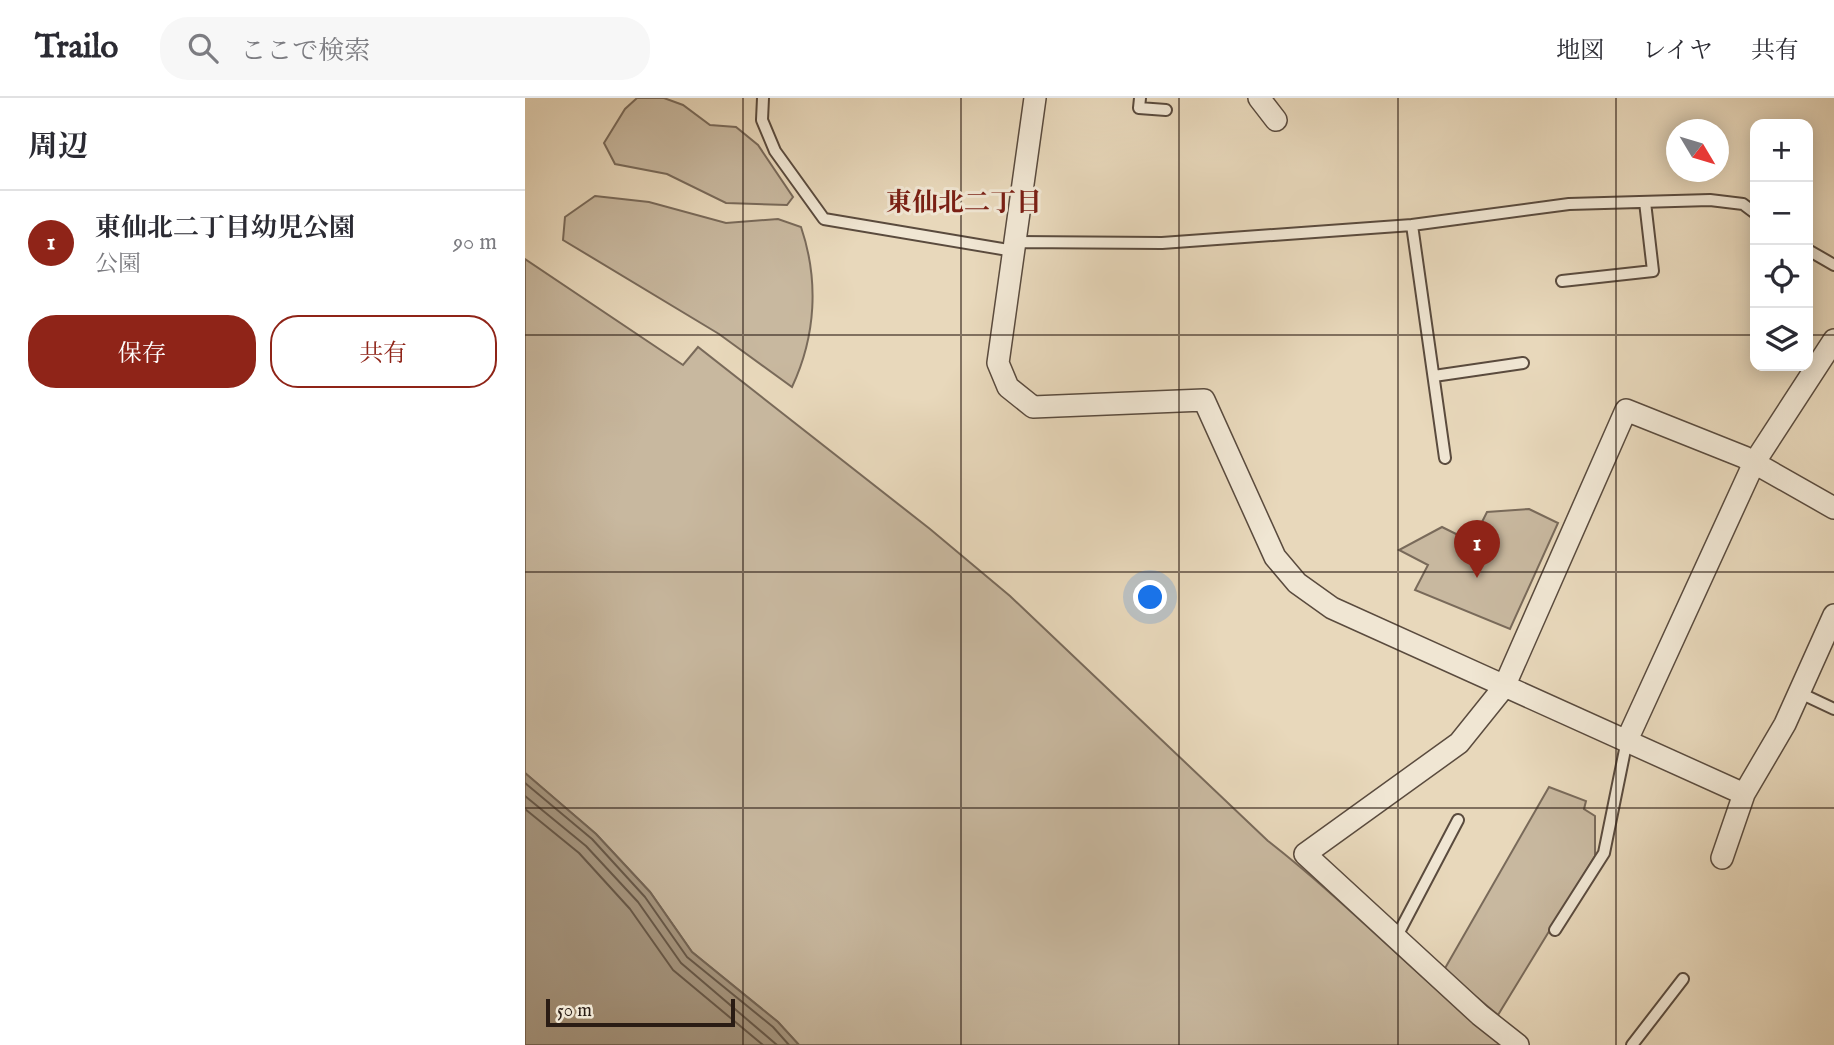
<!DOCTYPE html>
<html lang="ja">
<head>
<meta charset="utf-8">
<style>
	:root { --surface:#fff; --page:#f7f7f7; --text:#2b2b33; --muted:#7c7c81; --line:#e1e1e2; --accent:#8f2418 }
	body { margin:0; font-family:"IM FELL English","Noto Serif JP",serif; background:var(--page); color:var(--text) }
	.controls { position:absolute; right:21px; top:21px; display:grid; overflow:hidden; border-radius:14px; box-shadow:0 4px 18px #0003 }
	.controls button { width:63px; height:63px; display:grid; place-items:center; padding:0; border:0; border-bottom:2px solid var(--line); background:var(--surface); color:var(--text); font:35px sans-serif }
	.compass { position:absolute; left:1141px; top:21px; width:63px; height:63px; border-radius:50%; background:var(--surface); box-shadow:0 4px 18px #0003; rotate:128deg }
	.scale { position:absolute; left:21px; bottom:18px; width:189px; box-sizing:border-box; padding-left:7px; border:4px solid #2a1c14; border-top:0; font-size:19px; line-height:24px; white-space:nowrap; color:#2a1c14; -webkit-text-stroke:5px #f0e6d3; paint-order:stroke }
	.you { position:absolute; left:626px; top:500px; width:24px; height:24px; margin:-18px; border:5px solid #fff; border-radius:50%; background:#1a73e8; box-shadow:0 0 0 10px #1a73e833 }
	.badge { display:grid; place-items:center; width:46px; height:46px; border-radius:50%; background:var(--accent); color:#fff; font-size:23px; font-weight:700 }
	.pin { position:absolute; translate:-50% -58px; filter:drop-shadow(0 2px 4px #0008) }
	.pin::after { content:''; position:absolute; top:37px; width:24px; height:21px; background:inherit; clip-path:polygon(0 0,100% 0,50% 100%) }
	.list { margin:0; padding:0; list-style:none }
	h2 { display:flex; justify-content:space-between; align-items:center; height:91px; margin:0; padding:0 28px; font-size:30px }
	h2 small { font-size:23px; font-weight:400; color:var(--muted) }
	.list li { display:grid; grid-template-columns:46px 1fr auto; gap:21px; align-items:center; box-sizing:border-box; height:105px; padding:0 28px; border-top:2px solid var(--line) }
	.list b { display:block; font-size:26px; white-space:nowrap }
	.list p { margin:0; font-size:23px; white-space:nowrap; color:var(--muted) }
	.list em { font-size:23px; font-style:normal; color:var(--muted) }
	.actions { display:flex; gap:14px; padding:21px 28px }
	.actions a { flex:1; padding:16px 0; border:2px solid var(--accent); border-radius:28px; text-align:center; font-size:24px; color:var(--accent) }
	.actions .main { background:var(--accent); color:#fff }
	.icon { flex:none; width:38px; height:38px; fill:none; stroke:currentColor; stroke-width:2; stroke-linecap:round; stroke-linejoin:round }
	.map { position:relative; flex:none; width:1309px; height:947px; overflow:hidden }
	header { display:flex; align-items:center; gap:42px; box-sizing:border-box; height:98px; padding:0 35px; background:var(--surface); border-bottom:2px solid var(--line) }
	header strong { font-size:33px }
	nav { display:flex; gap:38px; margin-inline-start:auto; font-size:24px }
	.search { width:490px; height:63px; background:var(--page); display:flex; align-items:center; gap:18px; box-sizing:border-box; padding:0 24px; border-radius:28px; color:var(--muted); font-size:26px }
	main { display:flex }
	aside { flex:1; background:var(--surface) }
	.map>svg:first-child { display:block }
</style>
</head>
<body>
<header>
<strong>Trailo</strong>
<div class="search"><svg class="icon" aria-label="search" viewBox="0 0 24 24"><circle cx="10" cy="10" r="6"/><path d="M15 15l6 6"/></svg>ここで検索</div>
<nav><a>地図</a><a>レイヤ</a><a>共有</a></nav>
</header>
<main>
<aside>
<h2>周辺<small></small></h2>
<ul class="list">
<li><span class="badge">1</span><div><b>東仙北二丁目幼児公園</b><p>公園</p></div><em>90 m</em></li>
</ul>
<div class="actions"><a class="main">保存</a><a>共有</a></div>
</aside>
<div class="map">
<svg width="1309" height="947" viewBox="0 0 1309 947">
	<rect width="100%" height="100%" fill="#e8d8bb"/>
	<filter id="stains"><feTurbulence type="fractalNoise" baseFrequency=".00286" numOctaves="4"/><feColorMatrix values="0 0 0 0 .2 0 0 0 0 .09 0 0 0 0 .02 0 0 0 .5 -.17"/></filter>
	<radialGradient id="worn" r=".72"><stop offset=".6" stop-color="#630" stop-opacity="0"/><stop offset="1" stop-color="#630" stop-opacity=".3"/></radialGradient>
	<path fill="#c8b89f" stroke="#796a5a" stroke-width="2" d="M112,0h27l19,7 27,20 26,2 22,18 35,52 -6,8 -61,-2 -59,-29 -52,-10 -11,-21 21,-34z
		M70,98l54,6 77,21 52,-4 23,8c18,53 15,109 -9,160l-73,-53 -156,-94 2,-23z
		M0,161l158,106 15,-18 232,182 80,67 258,245c82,64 153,140 234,204h-703l-21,-23 -86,-70 -42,-60 -54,-58 -71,-61z
		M1004,411l29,14 -48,106 -95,-39 13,-25 -29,-15 43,-23 30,15 15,-30z
		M1024,689l37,14 -2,8 11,7v40l-97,159 -54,-45z"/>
	<path fill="#a79882" stroke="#756656" stroke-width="2" d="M0,675l71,61 54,58 42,60 86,70 21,23h-274z"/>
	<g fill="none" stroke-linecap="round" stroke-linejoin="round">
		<path stroke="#685a4b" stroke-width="2" d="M0,685l67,56 53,58 42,60 86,70 16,18
			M0,698l61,50 52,56 43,61 96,82
			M0,711l54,44 51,56 43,61 90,75"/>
		<defs>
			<path id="service" d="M238,0l-1,22 13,31 49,68 190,32
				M615,0l-1,10 27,2
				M887,127l33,233
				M490,144l147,1 250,-18 157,-21 141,-4 33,4 12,9
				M1283,152l26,15
				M1037,183l91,-10 -8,-69
				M909,278l89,-13
				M1275,595l34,16
				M1030,832l49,-77 23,-113
				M871,840l62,-118
				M1107,947l51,-66"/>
			<path id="minor" d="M510,0l-37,265 10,24 25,20 171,-7 71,157 22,26 35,25 412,186
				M734,0l17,22
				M1102,642l127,-277 80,-123
				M1197,760l22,-64 41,-70 49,-109
				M993,947l-38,-30 -175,-161 154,-111 45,-56 122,-277 118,47 90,51"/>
		</defs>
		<use href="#service" stroke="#5a4b3e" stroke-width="14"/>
		<use href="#minor" stroke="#5a4b3e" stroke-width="24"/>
		<use href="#service" stroke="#f0e6d3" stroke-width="10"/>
		<use href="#minor" stroke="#f0e6d3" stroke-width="21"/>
	</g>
	<path fill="none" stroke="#2a1c14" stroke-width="2" stroke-opacity="0.55" d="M218,0v947M436,0v947M654,0v947M873,0v947M1091,0v947M0,237h1230M1283,237h26M0,474h1309M0,710h1309"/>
	<g text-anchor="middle" stroke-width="6" stroke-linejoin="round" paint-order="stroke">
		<g font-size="26" font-weight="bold" fill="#7a1f14" stroke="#f0e6d3">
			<text x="439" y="113">東仙北二丁目</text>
		</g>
	</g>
	<rect width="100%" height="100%" filter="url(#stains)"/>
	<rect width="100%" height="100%" fill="url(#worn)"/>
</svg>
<div class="controls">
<button>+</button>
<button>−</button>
<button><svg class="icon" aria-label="locate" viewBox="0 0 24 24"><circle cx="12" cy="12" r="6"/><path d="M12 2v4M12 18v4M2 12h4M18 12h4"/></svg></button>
<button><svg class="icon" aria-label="layers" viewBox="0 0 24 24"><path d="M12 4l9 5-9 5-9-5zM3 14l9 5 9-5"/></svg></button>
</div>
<svg class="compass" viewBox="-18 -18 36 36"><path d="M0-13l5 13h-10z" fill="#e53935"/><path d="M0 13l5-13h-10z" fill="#7c7c81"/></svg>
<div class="scale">50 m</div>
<div class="you"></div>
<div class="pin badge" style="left:952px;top:480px">1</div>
</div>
</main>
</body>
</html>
